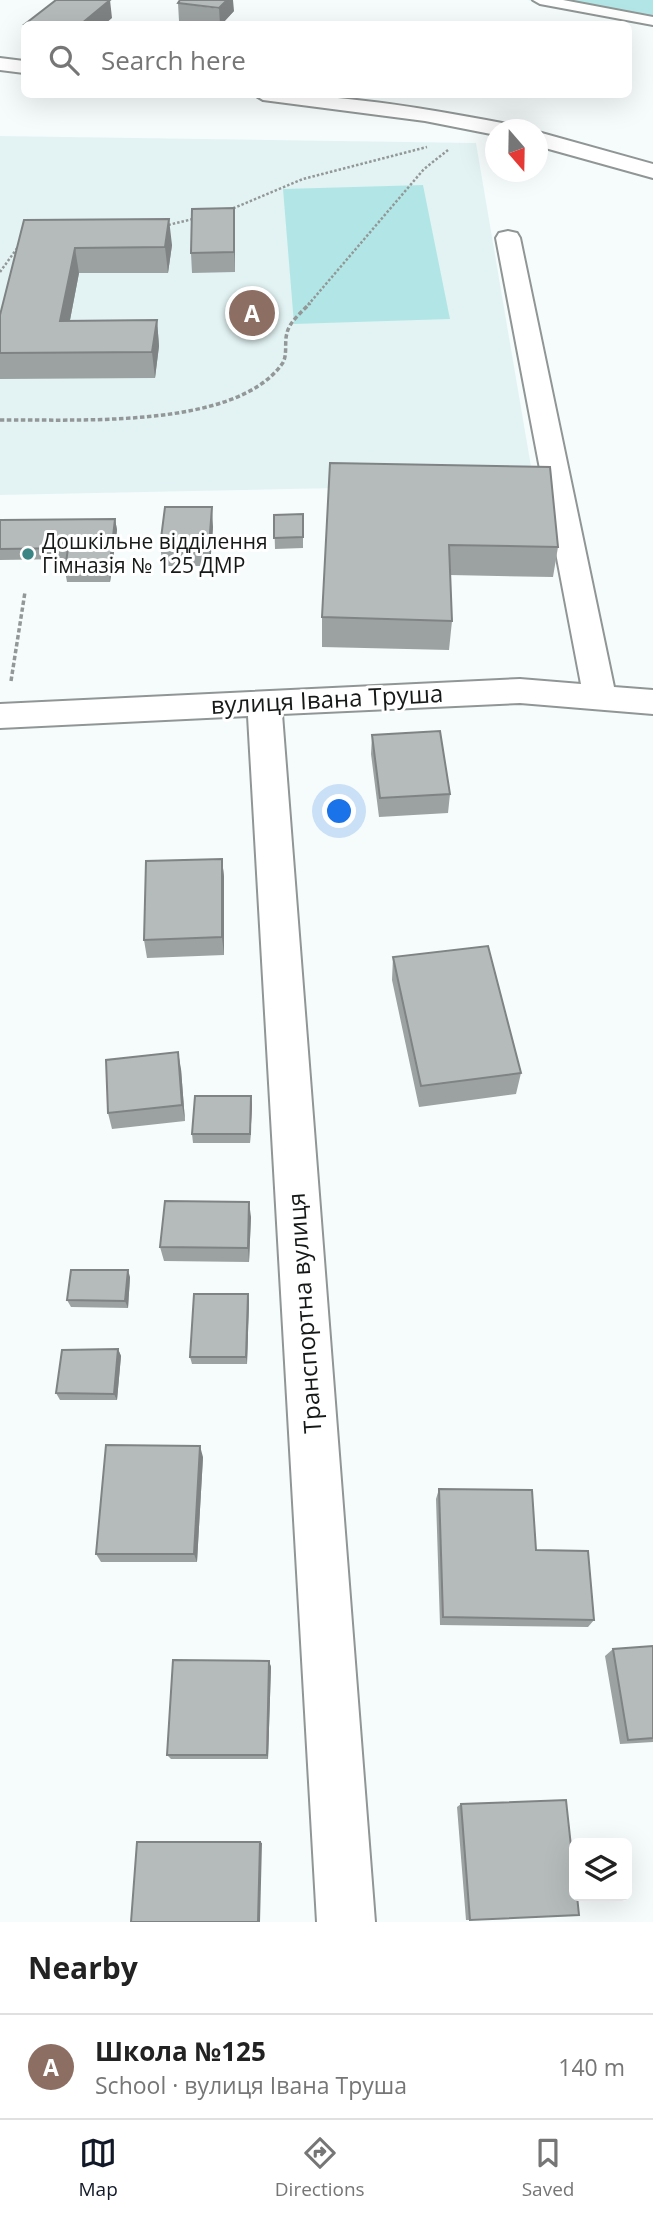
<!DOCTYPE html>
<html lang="en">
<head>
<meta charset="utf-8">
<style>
	:root { --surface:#fff; --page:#f6f6f6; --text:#222; --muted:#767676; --line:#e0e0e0; --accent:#111827 }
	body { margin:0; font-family:"Open Sans",sans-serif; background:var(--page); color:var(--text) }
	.controls { position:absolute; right:21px; bottom:21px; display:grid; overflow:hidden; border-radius:10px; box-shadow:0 7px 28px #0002 }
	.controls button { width:63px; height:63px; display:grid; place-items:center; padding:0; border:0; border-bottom:2px solid var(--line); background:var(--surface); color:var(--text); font:35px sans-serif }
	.compass { position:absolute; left:485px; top:119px; width:63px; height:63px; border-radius:50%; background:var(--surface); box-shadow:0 7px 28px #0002; rotate:160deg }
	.you { position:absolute; left:340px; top:812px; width:24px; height:24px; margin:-18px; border:5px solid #fff; border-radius:50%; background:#1a73e8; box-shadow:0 0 0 10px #1a73e833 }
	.badge { display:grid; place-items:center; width:46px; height:46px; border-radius:50%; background:var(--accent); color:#fff; font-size:23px; font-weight:700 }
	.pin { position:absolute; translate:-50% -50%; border:4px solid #fff; box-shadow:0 2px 7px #0006 }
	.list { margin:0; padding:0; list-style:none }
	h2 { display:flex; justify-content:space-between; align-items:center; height:91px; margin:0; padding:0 28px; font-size:30px }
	h2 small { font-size:23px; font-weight:400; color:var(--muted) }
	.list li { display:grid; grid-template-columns:46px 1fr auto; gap:21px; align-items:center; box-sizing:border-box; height:105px; padding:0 28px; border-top:2px solid var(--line) }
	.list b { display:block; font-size:26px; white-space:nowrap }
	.list p { margin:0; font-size:23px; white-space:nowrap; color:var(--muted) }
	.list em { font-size:23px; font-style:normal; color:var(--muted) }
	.icon { flex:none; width:38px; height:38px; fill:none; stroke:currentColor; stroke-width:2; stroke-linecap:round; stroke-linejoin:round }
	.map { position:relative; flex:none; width:653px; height:1922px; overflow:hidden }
	.search { position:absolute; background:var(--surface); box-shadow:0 7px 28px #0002; left:21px; right:21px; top:21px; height:77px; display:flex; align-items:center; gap:18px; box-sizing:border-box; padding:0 24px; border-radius:10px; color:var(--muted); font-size:26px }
	.sheet { height:196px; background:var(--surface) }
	nav { display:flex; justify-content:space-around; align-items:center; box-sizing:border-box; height:98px; border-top:2px solid var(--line); background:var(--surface); font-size:19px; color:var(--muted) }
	nav a { display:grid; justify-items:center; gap:4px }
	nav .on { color:var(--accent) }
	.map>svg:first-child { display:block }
</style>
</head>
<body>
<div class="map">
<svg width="653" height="1922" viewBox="0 0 653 1922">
	<rect width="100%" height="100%" fill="#f6fcfc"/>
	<path fill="#e3f3f3" d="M0,136l476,7 58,341 -534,11z"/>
	<path fill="#b2e6e6" d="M528,0h125v19z
		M423,185l27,134 -156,5 -11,-135z"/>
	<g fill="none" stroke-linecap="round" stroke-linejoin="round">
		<defs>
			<path id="lane" d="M533,0h30l90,17v8l-113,-21z"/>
			<path id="street" d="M0,58l24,3v12l-24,-3z
				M253,94c86,0 165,13 249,29l8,2 3,5h-17v5l-71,-14 -162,-21z
				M538,132l115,32v14l-115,-32z
				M508,231l9,2 3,5 94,449 39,3v24l-133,-11 -238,11 93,1208h-58l-69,-1206 -248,12v-24l520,-25 61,5 -85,-446 3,-5z"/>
		</defs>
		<use href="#lane" stroke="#909695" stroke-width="4"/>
		<use href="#street" stroke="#909695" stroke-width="4"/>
		<path stroke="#939797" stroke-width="2.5" stroke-dasharray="2.5 2" stroke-linecap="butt" d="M229,210l74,-31 124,-32
			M164,226l33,-8
			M0,272l18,-25
			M308,305l116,-136 24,-19"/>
		<path stroke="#939797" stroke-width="3.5" stroke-dasharray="4.5 2.5" stroke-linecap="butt" d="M0,420c73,-1 235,10 282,-56 6,-8 2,-22 5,-31 2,-11 16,-22 23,-30
			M11,681l14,-89"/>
		<use href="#lane" fill="#fff" fill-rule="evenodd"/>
		<use href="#street" fill="#fff" fill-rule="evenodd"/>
	</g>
	<path fill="#9ca1a1" d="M178,3l56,8 -12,13h-17l-26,-3z
		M234,208l1,64 -43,1 -1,-20z
		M24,220l148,25 -4,28h-89l-9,47h87l2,26 -4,32 -155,1v-64z
		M330,463l228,84 -5,30 -103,-2 2,46 -3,29 -127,-3v-30z
		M303,514v34l-28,1 -1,-34z
		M115,519l2,11 -7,52h-43l-2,-11 1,-12 -66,1v-40z
		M213,527l-3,39h-47l-3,-20z
		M372,735l78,59 -2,19 -69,4 -8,-63z
		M222,859l2,18v78l-77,3 -3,-18z
		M393,957l128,116 -5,21 -97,13 -27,-127z
		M181,1069l4,52 -73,8 -4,-16z
		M251,1096l1,9 -2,38h-57l-1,-9z
		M251,1217l-2,45 -85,-1 -4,-14z
		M130,1277l-2,31 -57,-1 -4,-7z
		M248,1294l1,7 -2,63h-55l-2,-7z
		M118,1349l3,7 -4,44h-57l-4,-7z
		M203,1457l-6,105h-96l-5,-8z
		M439,1489l97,61 58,70 -6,7 -148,-2 -4,-126z
		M653,1646v96l-33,2 -15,-88 8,-7z
		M269,1661l2,6 -3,92h-97l-4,-4z
		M461,1804l9,116h-4l-9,-113z"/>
	<path fill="#7f8383" d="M110,0l2,18 -7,6h-24z
		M227,0h6l1,11 -12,13h-2l-1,-16z
		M234,208l1,20v44l-1,-20z
		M169,219l3,26 -4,28 -3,-26z
		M75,248l4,25 -14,73 -5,-25z
		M157,320l2,26 -4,32 -3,-26z
		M212,507l1,20 -3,39 -1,-20z
		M115,519l2,11 -7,52 -1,-11z
		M222,859l2,18v78l-2,-18z
		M178,1052l3,17 4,52 -3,-16z
		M251,1096l1,9 -2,38v-9z
		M249,1202l2,15 -2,45 -1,-14z
		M128,1270l2,7 -2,31 -3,-7z
		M248,1294l1,7 -2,63 -1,-7z
		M118,1349l3,7 -4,44 -3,-6z
		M200,1446l3,11 -6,105 -3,-8z
		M269,1661l2,6 -3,92 -1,-4z
		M260,1842l2,1 -2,79h-2z"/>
	<path fill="#b5bbbb" stroke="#7f8383" stroke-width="2" d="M56,0h54l-29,24h-56z
		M180,0h47l-8,8 -41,-5z
		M234,208v44l-43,1 1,-44z
		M169,219l-4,28 -90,1 -15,73 97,-1 -5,32 -152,1v-38l24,-95z
		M330,463l220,4 8,80 -109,-2 3,76 -130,-4z
		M165,507h47l-3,39h-49z
		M303,514v23l-29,1v-23z
		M115,519l-6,52h-44l3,-23 -68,1v-29z
		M440,731l10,63 -70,4 -8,-63z
		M222,859v78l-78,3 2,-79z
		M488,946l33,127 -100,13 -28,-129z
		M178,1052l4,53 -74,8 -2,-53z
		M195,1096h56l-1,38h-58z
		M165,1201l84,1 -1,46 -88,-1z
		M71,1270h57l-3,31 -58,-1z
		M194,1294h54l-2,63h-56z
		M118,1349l-4,45 -58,-1 6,-43z
		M106,1445l94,1 -6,108h-98z
		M439,1489l93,1 4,60 52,1 6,69 -151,-3z
		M653,1646v92l-25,2 -15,-91z
		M173,1660l96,1 -2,94h-100z
		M566,1800l8,74v22h3l2,19 -109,5 -9,-116z
		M137,1842h123l-2,80h-127z"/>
	<circle fill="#3c8585" stroke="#fff" stroke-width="2.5" cx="28" cy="554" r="7"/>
	<g text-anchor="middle" stroke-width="6" stroke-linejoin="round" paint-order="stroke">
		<g font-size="21" fill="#171919" stroke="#fff" text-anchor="start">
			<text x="42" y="549">Дошкільне відділення<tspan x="42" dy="24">Гімназія № 125 ДМР</tspan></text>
		</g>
		<g font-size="24" fill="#171919" stroke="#fff">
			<text transform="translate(327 700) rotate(-3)" y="8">вулиця Івана Труша</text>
			<text transform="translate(305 1313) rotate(-94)" y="8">Транспортна вулиця</text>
		</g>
	</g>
</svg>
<div class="controls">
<button><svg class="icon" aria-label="layers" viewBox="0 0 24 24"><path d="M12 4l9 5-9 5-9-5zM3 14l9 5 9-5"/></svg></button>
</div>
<svg class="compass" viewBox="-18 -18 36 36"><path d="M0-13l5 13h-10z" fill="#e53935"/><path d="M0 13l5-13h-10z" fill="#767676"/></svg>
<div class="you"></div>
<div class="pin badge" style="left:252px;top:313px;background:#8d6e63">A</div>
<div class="search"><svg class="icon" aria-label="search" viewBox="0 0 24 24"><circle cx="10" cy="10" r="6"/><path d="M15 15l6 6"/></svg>Search here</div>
</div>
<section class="sheet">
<h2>Nearby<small></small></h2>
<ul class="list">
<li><span class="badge" style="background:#8d6e63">A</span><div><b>Школа №125</b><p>School · вулиця Івана Труша</p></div><em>140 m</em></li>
</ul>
</section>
<nav>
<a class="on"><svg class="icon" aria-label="map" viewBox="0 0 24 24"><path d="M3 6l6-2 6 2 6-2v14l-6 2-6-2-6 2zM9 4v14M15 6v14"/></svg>Map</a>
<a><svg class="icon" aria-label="directions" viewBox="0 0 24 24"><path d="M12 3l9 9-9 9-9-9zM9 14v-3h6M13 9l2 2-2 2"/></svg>Directions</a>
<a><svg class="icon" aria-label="saved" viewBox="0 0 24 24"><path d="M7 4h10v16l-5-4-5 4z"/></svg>Saved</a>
</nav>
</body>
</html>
